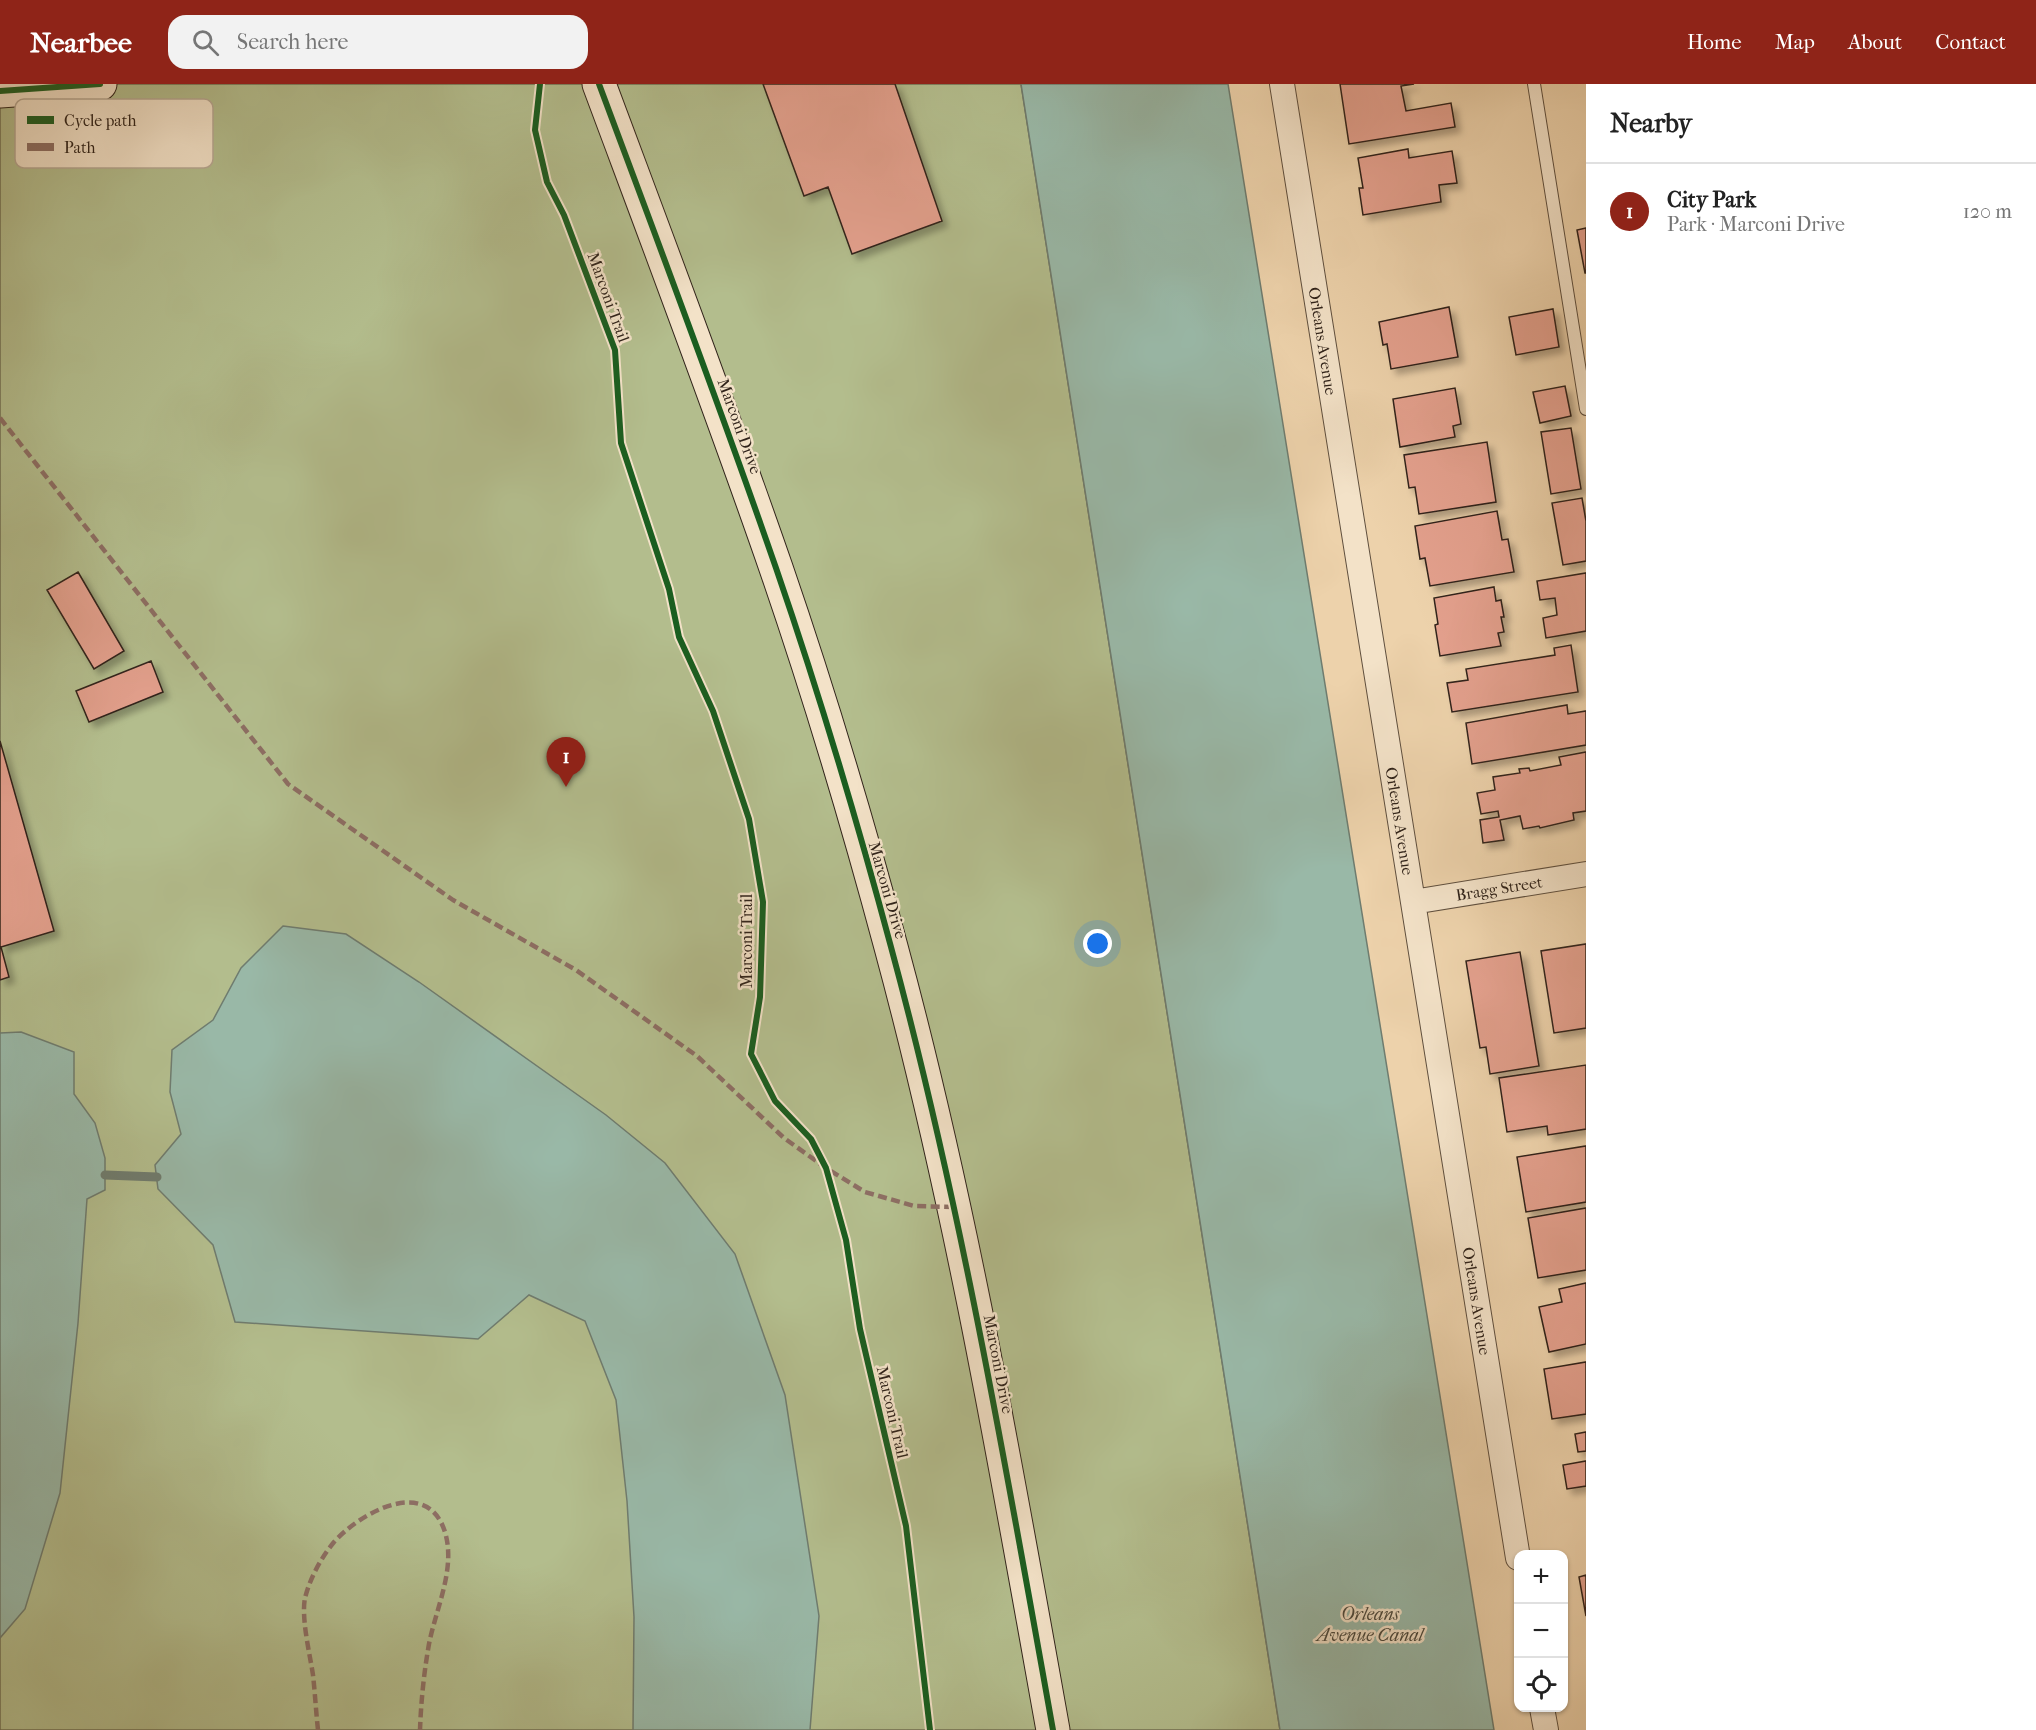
<!DOCTYPE html>
<html lang="en">
<head>
<meta charset="utf-8">
<style>
	:root { --surface:#fff; --page:#f2f2f2; --text:#222; --muted:#767676; --line:#e0e0e0; --accent:#8f2418 }
	body { margin:0; font-family:"IM FELL French Canon",serif; background:var(--page); color:var(--text) }
	.controls { position:absolute; right:18px; bottom:18px; display:grid; overflow:hidden; border-radius:12px; box-shadow:0 2px 4px #0004 }
	.controls button { width:54px; height:54px; display:grid; place-items:center; padding:0; border:0; border-bottom:2px solid var(--line); background:var(--surface); color:var(--text); font:30px sans-serif }
	.you { position:absolute; left:1098px; top:860px; width:21px; height:21px; margin:-15px; border:4px solid #fff; border-radius:50%; background:#1a73e8; box-shadow:0 0 0 9px #1a73e833 }
	.badge { display:grid; place-items:center; width:39px; height:39px; border-radius:50%; background:var(--accent); color:#fff; font-size:20px; font-weight:700 }
	.pin { position:absolute; translate:-50% -50px; filter:drop-shadow(0 2px 3px #0008) }
	.pin::after { content:''; position:absolute; top:32px; width:21px; height:18px; background:inherit; clip-path:polygon(0 0,100% 0,50% 100%) }
	.list { margin:0; padding:0; list-style:none }
	h2 { display:flex; justify-content:space-between; align-items:center; height:78px; margin:0; padding:0 24px; font-size:26px }
	h2 small { font-size:20px; font-weight:400; color:var(--muted) }
	.list li { display:grid; grid-template-columns:39px 1fr auto; gap:18px; align-items:center; box-sizing:border-box; height:96px; padding:0 24px; border-top:2px solid var(--line) }
	.list b { display:block; font-size:22px; white-space:nowrap }
	.list p { margin:0; font-size:20px; white-space:nowrap; color:var(--muted) }
	.list em { font-size:20px; font-style:normal; color:var(--muted) }
	.icon { flex:none; width:33px; height:33px; fill:none; stroke:currentColor; stroke-width:2; stroke-linecap:round; stroke-linejoin:round }
	.map { position:relative; flex:none; width:1586px; height:1646px; overflow:hidden }
	header { display:flex; align-items:center; gap:36px; box-sizing:border-box; height:84px; padding:0 30px; background:var(--accent); color:#fff }
	header strong { font-size:28px }
	nav { display:flex; gap:33px; margin-inline-start:auto; font-size:21px }
	.search { width:420px; height:54px; background:var(--page); display:flex; align-items:center; gap:15px; box-sizing:border-box; padding:0 21px; border-radius:18px; color:var(--muted); font-size:22px }
	main { display:flex }
	aside { flex:1; background:var(--surface) }
	.map>svg:first-child { display:block }
</style>
</head>
<body>
<header>
<strong>Nearbee</strong>
<div class="search"><svg class="icon" aria-label="search" viewBox="0 0 24 24"><circle cx="10" cy="10" r="6"/><path d="M15 15l6 6"/></svg>Search here</div>
<nav><a>Home</a><a>Map</a><a>About</a><a>Contact</a></nav>
</header>
<main>
<div class="map">
<svg width="1586" height="1646" viewBox="0 0 1586 1646">
	<defs>
		<filter id="shadow"><feDropShadow dx="5.5" dy="5.5" stdDeviation="3" flood-color="#0004"/></filter>
	</defs>
	<rect width="100%" height="100%" fill="#edd2ab"/>
	<filter id="stains"><feTurbulence type="fractalNoise" baseFrequency=".00333" numOctaves="4"/><feColorMatrix values="0 0 0 0 .2 0 0 0 0 .09 0 0 0 0 .02 0 0 0 .5 -.17"/></filter>
	<radialGradient id="worn" r=".72"><stop offset=".6" stop-color="#630" stop-opacity="0"/><stop offset="1" stop-color="#630" stop-opacity=".3"/></radialGradient>
	<path fill="#b3bd8d" stroke="#727054" stroke-width="1.5" d="M0,0h1021l259,1646h-1280z"/>
	<path fill="#99b8a7" stroke="#6f7c6f" stroke-width="1.5" d="M1021,0h207l266,1646h-214z
		M283,842l63,8 73,48 187,133 59,48 70,91 50,141 34,221 -9,114h-177l1,-113 -7,-116 -11,-101 -31,-79 -56,-26 -51,44 -243,-17 -22,-77 -55,-56 -3,-24 26,-31 -11,-42 2,-42 41,-30 28,-52z
		M21,948l53,20v42l21,29 10,35v32l-18,9 -9,124 -18,170 -35,116 -25,29v-605z"/>
	<g fill="none" stroke-linecap="round" stroke-linejoin="round">
		<path stroke="#6f7c6f" stroke-width="9" d="M105,1091l52,2"/>
	</g>
	<path fill="#e3a08d" stroke="#30231a" stroke-width="1.5" filter="url(#shadow)" d="M763,0h132l47,137 -90,33 -24,-67 -24,9z
		M1340,0h74l-13,2 5,25 45,-8 4,24 -106,17z
		M1408,65l1,9 43,-7 5,32 -18,2 2,17 -78,13 -4,-27h4l-5,-30z
		M1586,144v45h-1l-8,-43z
		M1449,223l9,50 -67,12 -4,-25 -4,1 -4,-23z
		M1553,225l6,38 -43,8 -7,-38z
		M1565,302l6,30 -31,7 -7,-31z
		M1455,304l6,36 -8,2 2,11 -55,10 -7,-48z
		M1571,344l10,61 -30,5 -10,-62z
		M1487,358l9,60 -77,12 -4,-27 -6,1 -5,-33z
		M1582,414l4,23v40l-23,4 -11,-62z
		M1497,427l5,29 6,-1 6,33 -84,14 -5,-28 -5,1 -5,-33z
		M78,488l46,79 -30,18 -47,-79z
		M1586,489v58l-40,7 -3,-20 14,-3 -2,-17 -15,2 -3,-19z
		M1494,503l2,14 5,-1 3,17h-3l3,15 -6,1 3,13 -61,10 -5,-31 3,-1 -4,-26z
		M1571,561l7,47 -126,20 -5,-29 21,-3 -2,-11 89,-14 -1,-7z
		M151,577l12,31 -74,30 -13,-31z
		M1567,621l1,9 18,-3v34l-114,19 -6,-41z
		M0,657l54,190 -53,16 8,30 -9,3z
		M1586,668v59l-13,2 1,7 -34,8 -1,-2 -16,3 -3,-13 -20,4 4,20 -21,3 -3,-23 19,-3 -1,-6 -17,3 -4,-21 18,-3 -2,-13 27,-4 -1,-4 10,-1 1,3 31,-6 -2,-8z
		M1586,860v84l-32,5 -13,-82z
		M1520,868l19,114 -49,8 -4,-27 -6,1 -14,-87z
		M1586,981v64l-38,6 -1,-9 -40,6 -8,-54z
		M1586,1062v56l-60,10 -9,-55z
		M1586,1124v62l-48,8 -10,-60z
		M1586,1199v61l-37,8 -10,-45 23,-5 -3,-13z
		M1586,1278v52l-34,5 -8,-50z
		M1586,1348v19l-8,1 -3,-18z
		M1586,1377v25l-19,3 -4,-24z
		M1586,1491v41l-7,-39z"/>
	<g fill="none" stroke-linecap="round" stroke-linejoin="round">
		<defs>
			<path id="lane" d="M1534,0l52,325"/>
			<path id="street" d="M1282,0l236,1474
				M1413,818l173,-28
				M1542,1624l4,22"/>
			<path id="secondary" d="M599,0c60,161 121,322 177,484 43,125 81,252 115,379 70,258 115,521 162,783
				M0,7l100,-7"/>
		</defs>
		<use href="#lane" stroke="#5f4f3e" stroke-width="14"/>
		<use href="#street" stroke="#5f4f3e" stroke-width="26"/>
		<use href="#secondary" stroke="#30231a" stroke-width="35"/>
		<use href="#lane" stroke="#f3e2c8" stroke-width="12"/>
		<use href="#street" stroke="#f3e2c8" stroke-width="24"/>
		<use href="#secondary" stroke="#f3e2c8" stroke-width="33"/>
		<path stroke="#8d6e63" stroke-width="4.5" stroke-dasharray="9 4.5" stroke-linecap="butt" d="M0,334l288,366 165,116 123,70 121,86 87,82 42,30 39,24 49,14 40,1
			M318,1646c-2,-18 -3,-37 -5,-55 -3,-20 -12,-57 -8,-77 5,-20 16,-40 29,-56 26,-29 93,-67 111,-10 11,37 -9,76 -16,112 -5,28 -8,57 -9,86"/>
		<defs>
			<path id="cycleway" d="M540,0l-5,46 12,52 17,33 51,135 6,93 48,146 10,48 34,74 36,108 14,83 -3,95 -9,57 24,47 36,38 15,29 20,72 14,89 46,197 24,204
				M599,0c60,161 121,322 177,484 43,125 81,252 115,379 70,258 115,521 162,783
				M0,7l100,-7"/>
		</defs>
		<use href="#cycleway" stroke="#f3e2c8" stroke-width="10"/>
		<use href="#cycleway" stroke="#1b5e20" stroke-width="6"/>
	</g>
	<g text-anchor="middle" stroke-width="5" stroke-linejoin="round" paint-order="stroke">
		<g font-size="16" fill="#30231a" stroke="#f3e2c8">
			<text transform="translate(609 213) rotate(70)" y="6">Marconi Trail</text>
			<text transform="translate(1323 257) rotate(81)" y="6">Orleans Avenue</text>
			<text transform="translate(740 342) rotate(70)" y="6">Marconi Drive</text>
			<text transform="translate(1400 737) rotate(81)" y="6">Orleans Avenue</text>
			<text transform="translate(1499 804) rotate(-9)" y="6">Bragg Street</text>
			<text transform="translate(888 806) rotate(74)" y="6">Marconi Drive</text>
			<text transform="translate(746 857) rotate(-90)" y="6">Marconi Trail</text>
			<text transform="translate(1477 1217) rotate(81)" y="6">Orleans Avenue</text>
			<text transform="translate(999 1280) rotate(79)" y="6">Marconi Drive</text>
			<text transform="translate(893 1328) rotate(77)" y="6">Marconi Trail</text>
		</g>
		<g font-size="18" font-style="italic" fill="#4a483d" stroke="#f3e2c8">
			<text x="1370" y="1536">Orleans<tspan x="1370" dy="21">Avenue Canal</tspan></text>
		</g>
	</g>
	<rect x="15" y="15" width="198" height="69" rx="9" fill="#f3e2c8" stroke="#b8a994" stroke-width="1.5"/>
	<rect x="27" y="32" width="27" height="8" fill="#1b5e20"/>
	<rect x="27" y="59" width="27" height="8" fill="#8d6e63"/>
	<g font-size="16" fill="#30231a">
		<text x="64" y="42">Cycle path</text>
		<text x="64" y="69">Path</text>
	</g>
	<rect width="100%" height="100%" filter="url(#stains)"/>
	<rect width="100%" height="100%" fill="url(#worn)"/>
</svg>
<div class="controls">
<button>+</button>
<button>−</button>
<button><svg class="icon" aria-label="locate" viewBox="0 0 24 24"><circle cx="12" cy="12" r="6"/><path d="M12 2v4M12 18v4M2 12h4M18 12h4"/></svg></button>
</div>
<div class="you"></div>
<div class="pin badge" style="left:566px;top:703px">1</div>
</div>
<aside>
<h2>Nearby<small></small></h2>
<ul class="list">
<li><span class="badge">1</span><div><b>City Park</b><p>Park · Marconi Drive</p></div><em>120 m</em></li>
</ul>
</aside>
</main>
</body>
</html>
